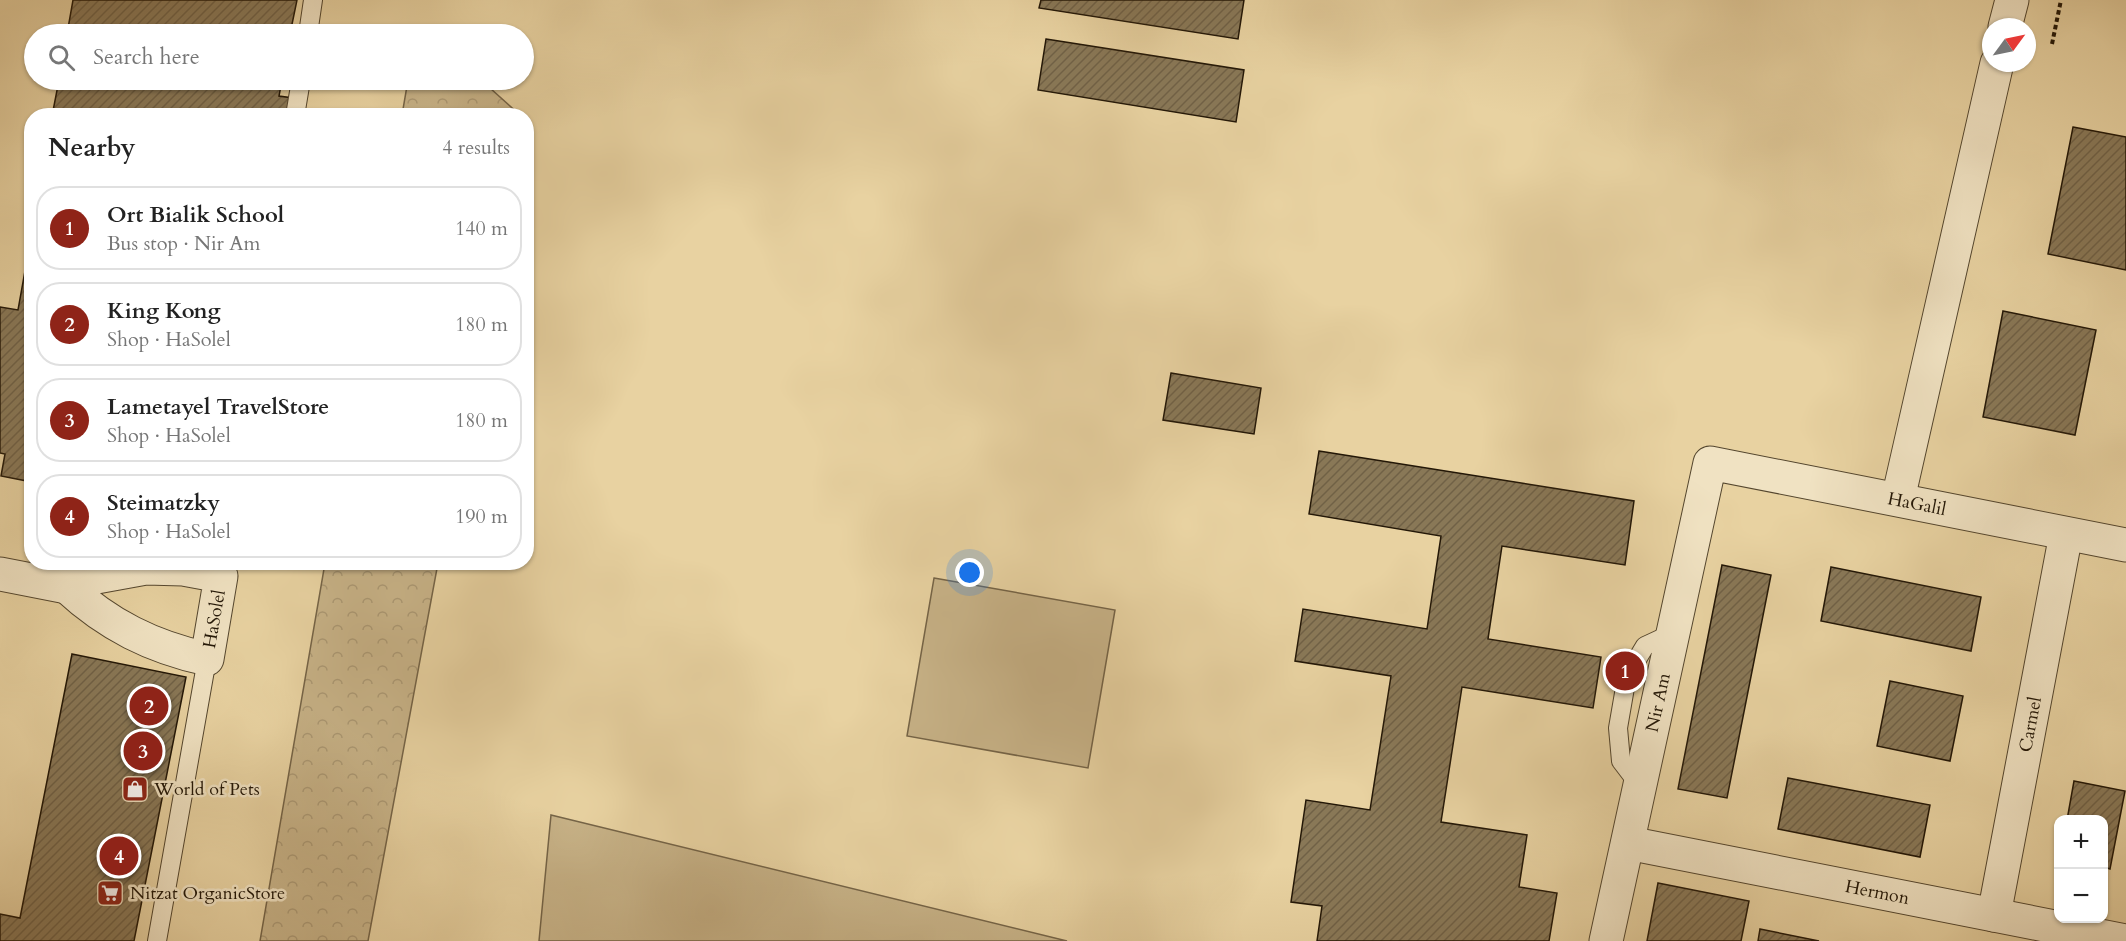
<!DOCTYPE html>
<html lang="en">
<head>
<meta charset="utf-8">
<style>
	:root { --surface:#fff; --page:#f2f2f2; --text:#222; --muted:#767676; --line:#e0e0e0; --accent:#8f2418 }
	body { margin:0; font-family:Cardo,serif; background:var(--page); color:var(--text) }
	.controls { position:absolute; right:18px; bottom:18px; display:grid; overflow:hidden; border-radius:12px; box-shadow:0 2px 4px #0004 }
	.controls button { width:54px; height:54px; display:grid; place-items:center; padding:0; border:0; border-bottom:2px solid var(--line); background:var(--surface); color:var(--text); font:30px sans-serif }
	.compass { position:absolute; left:1982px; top:18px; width:54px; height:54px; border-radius:50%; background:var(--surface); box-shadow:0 2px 4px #0004; rotate:57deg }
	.you { position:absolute; left:970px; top:573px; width:21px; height:21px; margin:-15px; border:4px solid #fff; border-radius:50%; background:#1a73e8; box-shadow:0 0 0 9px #1a73e833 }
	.badge { display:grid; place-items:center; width:39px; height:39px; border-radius:50%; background:var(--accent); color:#fff; font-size:20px; font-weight:700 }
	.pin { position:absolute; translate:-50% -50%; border:3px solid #fff; box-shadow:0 2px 6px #0006 }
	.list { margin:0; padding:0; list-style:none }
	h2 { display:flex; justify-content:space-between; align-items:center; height:78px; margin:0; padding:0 24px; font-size:26px }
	h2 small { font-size:20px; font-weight:400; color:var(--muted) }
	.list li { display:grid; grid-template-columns:39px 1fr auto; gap:18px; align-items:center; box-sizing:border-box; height:84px; margin:0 12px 12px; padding:0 12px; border:2px solid var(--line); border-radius:24px }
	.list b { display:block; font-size:22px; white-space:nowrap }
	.list p { margin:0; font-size:20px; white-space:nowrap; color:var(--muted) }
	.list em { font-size:20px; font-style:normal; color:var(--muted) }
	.icon { flex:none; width:33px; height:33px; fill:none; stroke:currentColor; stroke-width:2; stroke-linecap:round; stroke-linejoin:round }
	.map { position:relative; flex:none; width:2126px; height:941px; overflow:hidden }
	.search { position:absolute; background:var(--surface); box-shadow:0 2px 4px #0004; left:24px; top:24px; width:510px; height:66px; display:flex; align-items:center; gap:15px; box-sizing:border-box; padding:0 21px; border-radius:33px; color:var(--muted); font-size:22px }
	.panel { position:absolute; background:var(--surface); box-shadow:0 2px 4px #0004; left:24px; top:108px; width:510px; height:462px; border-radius:24px }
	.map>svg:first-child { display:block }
</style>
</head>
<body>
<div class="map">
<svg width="2126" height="941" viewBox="0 0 2126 941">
	<defs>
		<pattern id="forest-crowns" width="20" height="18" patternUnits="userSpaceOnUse" patternTransform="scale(1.5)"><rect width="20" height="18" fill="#c7b287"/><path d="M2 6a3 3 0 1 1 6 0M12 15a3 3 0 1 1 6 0" fill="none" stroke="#ab9873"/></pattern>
		<pattern id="building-hatch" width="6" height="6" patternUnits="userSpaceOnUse" patternTransform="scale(1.5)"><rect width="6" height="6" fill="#897857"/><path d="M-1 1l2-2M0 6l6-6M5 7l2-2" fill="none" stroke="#706146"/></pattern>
	</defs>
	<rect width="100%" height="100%" fill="#e8d2a1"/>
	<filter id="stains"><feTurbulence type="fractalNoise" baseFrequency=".00333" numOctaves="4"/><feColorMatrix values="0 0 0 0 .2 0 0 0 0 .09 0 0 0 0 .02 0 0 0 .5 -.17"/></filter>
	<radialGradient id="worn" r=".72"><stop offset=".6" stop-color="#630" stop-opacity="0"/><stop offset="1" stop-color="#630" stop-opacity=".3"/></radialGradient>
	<path fill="#c7b287" stroke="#756447" stroke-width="1.5" d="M934,578l181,32 -27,158 -181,-32z
		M551,815l516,126h-528z"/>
	<path fill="url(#forest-crowns)" stroke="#756447" stroke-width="1.5" d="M408,80h73l39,35h-118z
		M325,563h113l-70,378h-108z"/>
	<path fill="url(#building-hatch)" stroke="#231707" stroke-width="1.5" d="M73,0h224l-7,34h-223z
		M1041,0h203l-6,39 -199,-31z
		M1046,39l198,31 -8,52 -198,-32z
		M59,80h223l-3,16 14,2 -3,18h-238z
		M2073,127l53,10v133l-78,-16z
		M32,232v250l-31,-6 4,-22 -5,-1v-146l18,3z
		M2003,311l93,19 -21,105 -92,-18z
		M1171,373l90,15 -7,46 -91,-14z
		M1319,451l315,50 -9,64 -123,-19 -14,93 113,18 -8,51 -131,-21 -21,135 86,13 -8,52 38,6 -8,48h-232l5,-35 -31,-4 15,-102 64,10 21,-134 -96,-15 8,-52 124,20 14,-93 -132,-22z
		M1722,565l49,10 -44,223 -49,-9z
		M1831,567l150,30 -10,54 -150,-30z
		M72,654l114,23 -52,264h-134v-27l20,4z
		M1890,681l73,15 -13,65 -73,-15z
		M1788,778l142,27 -10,52 -142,-28z
		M2074,781l51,10 -15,78 -6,-2v-47h-37z
		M1658,883l91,18 -8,40h-94z
		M1760,929l59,12h-61z"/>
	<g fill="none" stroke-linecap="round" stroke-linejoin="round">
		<defs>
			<path id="lane" d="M308,34l5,-34
				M295,116l6,-36
				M1640,786l-19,-25 -3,-33 9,-52 18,-30 28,-13
				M157,941l50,-282"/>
			<g id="street">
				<path d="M2005,27l7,-27"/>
				<path d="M1898,499l99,-436"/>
				<path d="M146,568l37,1 38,7 -14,83c-55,-12 -99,-34 -140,-72l24,-9z"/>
				<path d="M0,574l67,13"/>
				<path id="s1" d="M1628,843l498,98"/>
				<path id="s2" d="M1994,915l72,-381"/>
				<path id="s3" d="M1606,941l104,-478 416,82"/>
			</g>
		</defs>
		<use href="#lane" stroke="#54462e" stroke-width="20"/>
		<use href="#street" stroke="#54462e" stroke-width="35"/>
		<path stroke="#231707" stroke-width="4" stroke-dasharray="4.5 3" stroke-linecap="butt" d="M2052,44l9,-44"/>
		<use href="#lane" stroke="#f0e2c2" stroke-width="18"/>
		<use href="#street" stroke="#f0e2c2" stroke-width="33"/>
	</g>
	<defs>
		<symbol id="shop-square" viewBox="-11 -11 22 22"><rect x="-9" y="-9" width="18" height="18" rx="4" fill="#8f2418" stroke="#f0e2c2"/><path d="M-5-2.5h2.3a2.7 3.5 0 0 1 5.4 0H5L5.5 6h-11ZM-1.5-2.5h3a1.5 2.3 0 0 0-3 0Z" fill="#fff"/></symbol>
		<symbol id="supermarket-square" viewBox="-11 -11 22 22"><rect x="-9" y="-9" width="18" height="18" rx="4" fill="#8f2418" stroke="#f0e2c2"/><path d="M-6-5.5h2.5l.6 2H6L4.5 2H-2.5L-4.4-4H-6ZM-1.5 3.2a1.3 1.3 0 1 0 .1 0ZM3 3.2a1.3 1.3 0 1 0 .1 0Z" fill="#fff"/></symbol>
	</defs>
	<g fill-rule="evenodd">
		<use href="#shop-square" x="120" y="774" width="30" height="30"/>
		<use href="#supermarket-square" x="95" y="878" width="30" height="30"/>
	</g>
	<g text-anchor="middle" stroke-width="5" stroke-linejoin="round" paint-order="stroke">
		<g font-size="18" fill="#231707" stroke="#f0e2c2">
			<text dy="6" stroke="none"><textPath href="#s3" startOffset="700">HaGalil</textPath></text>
			<text transform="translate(214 619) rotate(-80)" y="6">HaSolel</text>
			<text dy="6" stroke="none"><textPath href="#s3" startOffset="244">Nir Am</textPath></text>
			<text dy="6" stroke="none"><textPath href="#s2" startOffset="194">Carmel</textPath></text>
			<text dy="6" stroke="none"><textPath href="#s1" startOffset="254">Hermon</textPath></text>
		</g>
		<g font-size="18" fill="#231707" stroke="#f0e2c2" text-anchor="start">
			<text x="154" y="795">World of Pets</text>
			<text x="130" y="899">Nitzat OrganicStore</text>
		</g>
	</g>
	<rect width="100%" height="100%" filter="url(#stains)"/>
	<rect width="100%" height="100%" fill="url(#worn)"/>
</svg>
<div class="controls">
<button>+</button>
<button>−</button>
</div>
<svg class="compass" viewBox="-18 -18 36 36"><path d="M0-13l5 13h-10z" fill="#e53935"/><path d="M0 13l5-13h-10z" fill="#767676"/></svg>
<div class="you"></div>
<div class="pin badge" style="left:1625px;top:671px">1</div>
<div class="pin badge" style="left:149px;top:706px">2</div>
<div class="pin badge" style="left:143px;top:751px">3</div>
<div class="pin badge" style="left:119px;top:856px">4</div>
<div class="search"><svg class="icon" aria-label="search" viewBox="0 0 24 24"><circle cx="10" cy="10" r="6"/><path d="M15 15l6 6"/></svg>Search here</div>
<section class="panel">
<h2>Nearby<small>4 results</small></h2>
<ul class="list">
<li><span class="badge">1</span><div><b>Ort Bialik School</b><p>Bus stop · Nir Am</p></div><em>140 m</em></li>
<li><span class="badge">2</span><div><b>King Kong</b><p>Shop · HaSolel</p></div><em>180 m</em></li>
<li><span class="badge">3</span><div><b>Lametayel TravelStore</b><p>Shop · HaSolel</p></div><em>180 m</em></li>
<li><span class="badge">4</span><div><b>Steimatzky</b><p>Shop · HaSolel</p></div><em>190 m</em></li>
</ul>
</section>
</div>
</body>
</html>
